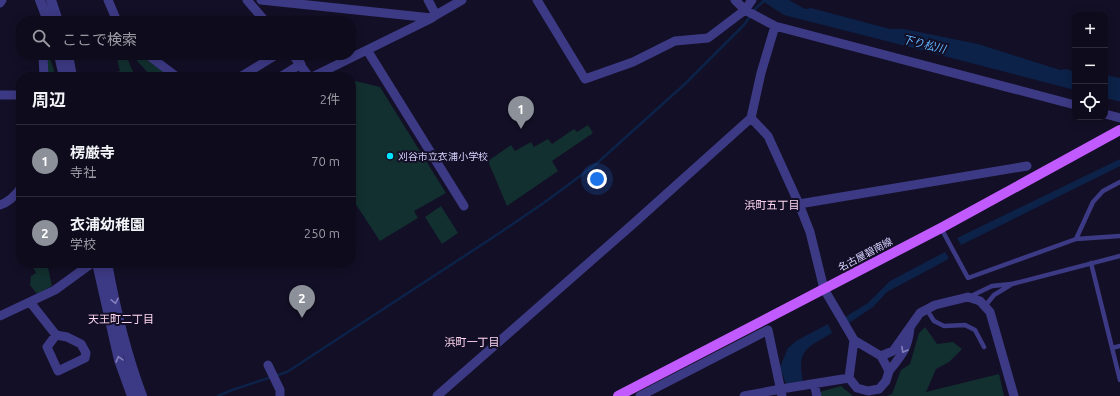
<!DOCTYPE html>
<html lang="ja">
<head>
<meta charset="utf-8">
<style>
	:root { --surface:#0e0b1c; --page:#1c1929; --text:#f1f3f6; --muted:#9b9ba3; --line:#2e2b3b; --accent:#8c9099 }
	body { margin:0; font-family:Ubuntu,"Noto Sans JP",sans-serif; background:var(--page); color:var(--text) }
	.controls { position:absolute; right:12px; top:12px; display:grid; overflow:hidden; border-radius:8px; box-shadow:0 2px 10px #0003 }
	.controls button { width:36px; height:36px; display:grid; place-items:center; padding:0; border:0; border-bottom:1px solid var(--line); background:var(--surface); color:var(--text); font:20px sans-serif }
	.you { position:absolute; left:597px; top:179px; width:14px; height:14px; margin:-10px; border:3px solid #fff; border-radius:50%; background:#1a73e8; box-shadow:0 0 0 6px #1a73e833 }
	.badge { display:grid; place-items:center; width:26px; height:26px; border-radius:50%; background:var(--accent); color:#fff; font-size:13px; font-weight:700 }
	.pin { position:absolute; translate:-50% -33px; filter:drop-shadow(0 1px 2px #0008) }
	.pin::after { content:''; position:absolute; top:21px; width:14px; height:12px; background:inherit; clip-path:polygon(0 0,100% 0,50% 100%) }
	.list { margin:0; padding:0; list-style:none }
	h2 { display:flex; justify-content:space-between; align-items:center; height:52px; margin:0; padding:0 16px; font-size:17px }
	h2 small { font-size:13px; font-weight:400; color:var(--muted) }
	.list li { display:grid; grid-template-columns:26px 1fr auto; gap:12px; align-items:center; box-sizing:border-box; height:72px; padding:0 16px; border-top:1px solid var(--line) }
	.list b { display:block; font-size:15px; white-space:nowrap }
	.list p { margin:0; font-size:13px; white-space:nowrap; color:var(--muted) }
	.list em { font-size:13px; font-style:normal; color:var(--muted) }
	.icon { flex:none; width:22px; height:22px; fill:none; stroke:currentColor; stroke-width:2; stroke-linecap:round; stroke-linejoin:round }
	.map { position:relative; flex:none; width:1120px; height:396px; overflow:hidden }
	.search { position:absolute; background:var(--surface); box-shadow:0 2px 10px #0003; left:16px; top:16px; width:340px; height:44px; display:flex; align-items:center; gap:10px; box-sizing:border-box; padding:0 14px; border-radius:16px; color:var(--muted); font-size:15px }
	.panel { position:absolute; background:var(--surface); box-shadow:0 2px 10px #0003; left:16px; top:72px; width:340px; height:196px; border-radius:16px }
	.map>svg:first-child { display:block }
</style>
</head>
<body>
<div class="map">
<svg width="1120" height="396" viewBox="0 0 1120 396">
	<rect width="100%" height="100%" fill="#130f26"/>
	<path fill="#12302f" d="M46,55h3l7,22h-9z
		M116,55h10l7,17 1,5h-32l18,-6z
		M136,55h7l28,22h-19l-15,-16z
		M351,80l29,7 66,106 -32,18 4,7 -38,23 -29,-44z
		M588,125l5,8 -41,28 6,10 -51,35 -19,-45 23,-16 4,6 16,-9 3,5 14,-8 4,5 22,-15 3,3z
		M441,206l17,27 -16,11 -17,-27z
		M31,263h16l5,23 -15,8 -7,-9 1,-9 5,-3z
		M925,327l12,17 16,-2 9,7 -13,13 -13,7 -10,23 73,-18 5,22h-118l6,-2 9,-24 9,-6 9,-31z
		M841,386l12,10h-36l-1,-3z"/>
	<path fill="#0c2248" d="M761,0h28l16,9 6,-1 79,21h14l74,15 82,26 7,-1 8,3v18l-185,-48 -106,-27z
		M1105,75l15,3v14l-15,6z
		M1120,159v7l-159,79 -4,-7z
		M945,252l4,6 -4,3 -58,31 -14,15 -24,16 -4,-6 23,-14 22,-22z
		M828,324l4,9c-24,14 -36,17 -29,48l-17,3 -6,-17 8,-19 8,-7z"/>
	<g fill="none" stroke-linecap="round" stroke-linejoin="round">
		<path stroke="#0c2248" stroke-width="2.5" d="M218,396l14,-6 55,-18 208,-136 50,-34 50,-37 92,-83 57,-57 12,-17 9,-8"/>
		<path stroke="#0c2248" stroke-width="15" d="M1105,90l15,4"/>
		<path stroke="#3d3a85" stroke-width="4.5" d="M941,228l27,50 108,-39 17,-37 10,-11 17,-9
			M1076,239l44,-3
			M1091,263l29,117
			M969,297l23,-11 19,-2
			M985,306l9,-11 18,-11 108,-28
			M927,310l7,11 10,5 21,-1 10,5 9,17
			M1112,348l8,-2"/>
		<path stroke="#3d3a85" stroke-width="9" d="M108,0l9,21
			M247,0l18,21
			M261,0l171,18
			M428,0l8,15
			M537,0l48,79 48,-17 42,-21 33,-3 37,-28 7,-10
			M735,0l10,10 30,16 300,79
			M0,3l2,-3
			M367,50l97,156
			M43,55l1,22
			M148,55l29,22
			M293,55l16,22
			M240,77l36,-22
			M280,77l21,-13
			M312,77l120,-59 4,-3 26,-15
			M0,95h21
			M1105,114l15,4
			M799,204l228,-38
			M0,205c9,-3 15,-9 21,-17
			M30,302l26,33 -9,12 11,24 27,-13 1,-5 -5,-9 -14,-7 -11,-2
			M0,316l55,-26 37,-27
			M881,356l12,-5 27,-38 15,-8 33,-8 12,4 10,11 24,84
			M268,365l12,25v5
			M889,371c13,-16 19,-23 21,-43
			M849,378l5,-38
			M814,384l3,12
			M437,396l196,-172 118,-106 10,-45 14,-47
			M640,396l128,-66 14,66
			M744,396l37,-7 68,-11 8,10 11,3 11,-2 7,-8 3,-10 -8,-15 -27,-16 -30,-51 -14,-57 -11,-28 -31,-68 -17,-18"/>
		<path stroke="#3d3a85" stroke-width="10" d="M40,0l8,21
			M51,0l7,21
			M59,55l5,22
			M68,55l4,22
			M97,263l22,97 13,36
			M107,263c8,44 19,91 35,133"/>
		<path stroke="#c25bff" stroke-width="10" d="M618,396l323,-168 179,-98"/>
	</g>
	<defs><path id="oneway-chevron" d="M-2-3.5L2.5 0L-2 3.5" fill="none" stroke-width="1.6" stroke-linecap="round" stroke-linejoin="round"/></defs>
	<g stroke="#837fbc">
		<use href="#oneway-chevron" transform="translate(115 301) rotate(78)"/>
		<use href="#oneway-chevron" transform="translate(904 350) rotate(119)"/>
		<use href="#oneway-chevron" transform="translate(119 359) rotate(-106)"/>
	</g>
	<circle fill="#00e5ff" stroke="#130f26" stroke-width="1.5" cx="390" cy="156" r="4"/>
	<g text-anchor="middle" stroke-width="4" stroke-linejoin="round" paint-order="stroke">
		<g font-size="10" fill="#d9d4ff" stroke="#130f26" text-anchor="start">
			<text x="398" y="160">刈谷市立衣浦小学校</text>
		</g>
		<g font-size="10" fill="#d9d4ff" stroke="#130f26">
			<text transform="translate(865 254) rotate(-28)" y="4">名古屋碧南線</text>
		</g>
		<g font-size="11" font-style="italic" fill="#62b6ff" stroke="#130f26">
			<text transform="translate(924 44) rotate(14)" y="4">下り松川</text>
		</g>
		<g font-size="11" fill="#ffd6f0" stroke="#130f26">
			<text x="772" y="209">浜町五丁目</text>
			<text x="121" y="323">天王町二丁目</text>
			<text x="472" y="346">浜町一丁目</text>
		</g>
	</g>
</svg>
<div class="controls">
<button>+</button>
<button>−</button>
<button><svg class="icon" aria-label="locate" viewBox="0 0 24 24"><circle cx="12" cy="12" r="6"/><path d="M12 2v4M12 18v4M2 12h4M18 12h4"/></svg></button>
</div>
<div class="you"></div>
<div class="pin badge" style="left:521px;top:129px">1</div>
<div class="pin badge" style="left:302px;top:318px">2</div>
<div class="search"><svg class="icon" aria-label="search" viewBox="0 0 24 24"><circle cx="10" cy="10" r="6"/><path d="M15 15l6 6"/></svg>ここで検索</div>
<section class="panel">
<h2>周辺<small>2件</small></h2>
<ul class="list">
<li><span class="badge">1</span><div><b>楞厳寺</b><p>寺社</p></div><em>70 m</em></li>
<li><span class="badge">2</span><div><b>衣浦幼稚園</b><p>学校</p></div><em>250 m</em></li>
</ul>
</section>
</div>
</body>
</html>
